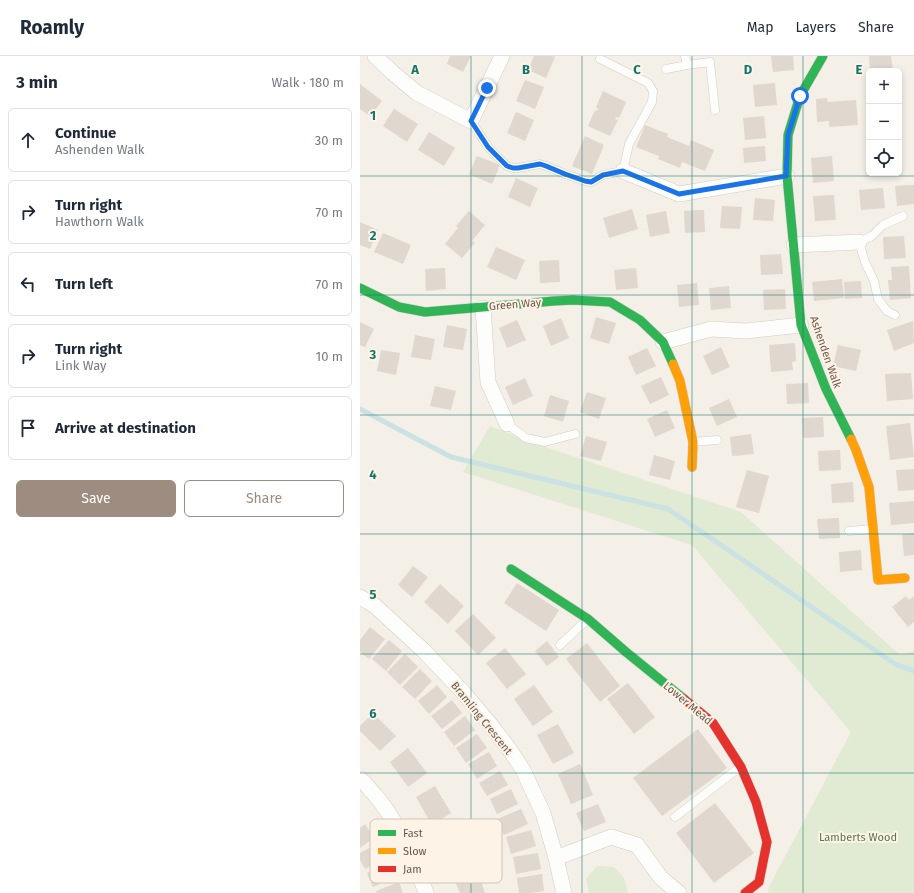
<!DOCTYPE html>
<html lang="en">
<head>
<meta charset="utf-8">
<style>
	:root { --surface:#fff; --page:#f2f2f3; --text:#1f2937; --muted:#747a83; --line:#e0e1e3; --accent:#9e8c81 }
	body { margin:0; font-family:"Fira Sans",sans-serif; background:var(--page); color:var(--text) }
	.controls { position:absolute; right:12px; top:12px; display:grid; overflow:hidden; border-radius:6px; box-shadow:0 2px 6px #0003 }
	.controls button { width:36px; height:36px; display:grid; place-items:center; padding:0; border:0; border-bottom:1px solid var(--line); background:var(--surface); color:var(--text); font:20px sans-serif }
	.stop { position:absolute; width:12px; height:12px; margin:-9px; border:3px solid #1a73e8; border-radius:50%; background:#fff }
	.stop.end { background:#1a73e8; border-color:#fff; box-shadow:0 1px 4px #0008 }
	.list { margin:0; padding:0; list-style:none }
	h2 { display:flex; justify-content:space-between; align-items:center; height:52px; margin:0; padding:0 16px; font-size:17px }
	h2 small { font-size:13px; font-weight:400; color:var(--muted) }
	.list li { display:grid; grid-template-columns:26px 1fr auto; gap:12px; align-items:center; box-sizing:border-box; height:64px; margin:0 8px 8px; padding:0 8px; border:1px solid var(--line); border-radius:6px }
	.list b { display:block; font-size:15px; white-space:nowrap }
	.list p { margin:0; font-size:13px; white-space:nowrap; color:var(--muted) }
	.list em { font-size:13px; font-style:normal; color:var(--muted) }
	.actions { display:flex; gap:8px; padding:12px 16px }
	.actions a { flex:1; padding:9px 0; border:1px solid var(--accent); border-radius:6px; text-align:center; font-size:14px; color:var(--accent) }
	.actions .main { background:var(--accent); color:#fff }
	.icon { flex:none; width:22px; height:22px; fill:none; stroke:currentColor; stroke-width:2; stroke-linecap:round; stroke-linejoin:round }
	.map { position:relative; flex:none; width:554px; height:837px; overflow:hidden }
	header { display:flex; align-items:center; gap:24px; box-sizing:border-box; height:56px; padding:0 20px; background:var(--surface); border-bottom:1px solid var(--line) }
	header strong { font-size:19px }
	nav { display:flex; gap:22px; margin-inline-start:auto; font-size:14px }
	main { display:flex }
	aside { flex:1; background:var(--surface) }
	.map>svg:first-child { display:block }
</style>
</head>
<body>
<header>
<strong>Roamly</strong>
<nav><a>Map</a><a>Layers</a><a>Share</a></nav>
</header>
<main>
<aside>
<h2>3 min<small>Walk · 180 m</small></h2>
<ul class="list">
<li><svg class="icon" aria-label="ahead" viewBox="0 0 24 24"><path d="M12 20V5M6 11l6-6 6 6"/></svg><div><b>Continue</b><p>Ashenden Walk</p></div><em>30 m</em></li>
<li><svg class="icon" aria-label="right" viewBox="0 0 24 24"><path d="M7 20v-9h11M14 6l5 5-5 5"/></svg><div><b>Turn right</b><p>Hawthorn Walk</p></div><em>70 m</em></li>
<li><svg class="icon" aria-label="left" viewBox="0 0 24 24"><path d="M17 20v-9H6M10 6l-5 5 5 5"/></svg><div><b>Turn left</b></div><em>70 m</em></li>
<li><svg class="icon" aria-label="right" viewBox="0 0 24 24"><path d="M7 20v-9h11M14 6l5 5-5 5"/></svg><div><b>Turn right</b><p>Link Way</p></div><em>10 m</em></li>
<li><svg class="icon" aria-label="arrive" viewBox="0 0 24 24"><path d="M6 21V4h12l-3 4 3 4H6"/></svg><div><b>Arrive at destination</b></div></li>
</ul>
<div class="actions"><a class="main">Save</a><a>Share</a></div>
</aside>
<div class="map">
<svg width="554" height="837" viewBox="0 0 554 837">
	<rect width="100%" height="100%" fill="#f4efe7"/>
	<path fill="#e1ead2" d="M130,370l58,22 193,64 159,143 14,-4v242h-146l1,-6 82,-155 -159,-187 -229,-73z
		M237,810l17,1 10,11 4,15h-39l-3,-14z"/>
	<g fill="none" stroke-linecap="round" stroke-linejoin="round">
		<path stroke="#cae2e3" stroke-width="5" d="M0,353l91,48 217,52 227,155 19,7"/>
	</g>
	<path fill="#e0d7cf" d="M90,0h21l-8,16 -16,-8z
		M174,0h19l2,1 -9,21 -18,-8z
		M411,0h22l1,14 -21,2z
		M509,0h22l2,15h-23z
		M165,24l19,7 -9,22 -19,-8z
		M415,27l2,22 -22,2 -2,-22z
		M0,28l22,17 -12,15 -10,-7z
		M243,35l23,11 -7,16 -3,-1 -1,2 3,1 -8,16 -22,-10 7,-16 2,1 1,-2 -2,-2z
		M467,42l1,4 28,-2 2,25 -29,2v-6l-12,1 -1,-23z
		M34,53l24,15 -11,18 -24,-16z
		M156,56l18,8 -9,21 -18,-8z
		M404,60l2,22 -21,2 -2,-22z
		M285,69l23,9 -1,3 22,9 2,-6 23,10 -9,21 -23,-9 -2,6 -22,-9 1,-3 -23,-9z
		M69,76l26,16 -11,18 -26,-16z
		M225,80l19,9 -12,29 -20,-8z
		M405,90l1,15 -22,2 -1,-15z
		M117,100l23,9 -8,19 -23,-10z
		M472,100l2,25 -21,2 -2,-25z
		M156,122l22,10 -8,19 -22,-10z
		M548,129h6v19l-17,2 -2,-20z
		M523,132l2,20 -24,2 -2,-20z
		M474,139l2,25 -21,1 -2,-25z
		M395,142l20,2 -2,21 -20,-1z
		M362,150l20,1 -2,22 -20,-1z
		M272,153l6,20 -29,9 -6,-20z
		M334,154h10l1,22 -20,1 -1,-22z
		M109,155l16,14 -13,16 3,2 -13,15 -17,-14 13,-16 -2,-2z
		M306,155l4,22 -20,4 -4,-22z
		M0,166l18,8 -8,19 -10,-4z
		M23,177l28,12 -8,19 -29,-12z
		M544,180l2,22 -22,1 -1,-22z
		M136,191l29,13 -9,20 -29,-13z
		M421,198l2,20 -22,1 -1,-20z
		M199,204l1,22 -20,1 -1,-22z
		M549,210l2,32 -21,2 -2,-20h4l-1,-13z
		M85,212l1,21 -20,2 -1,-22z
		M276,212l2,20 -22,2 -2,-20z
		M482,223l2,19 -30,3 -2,-19z
		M501,225l1,17 -17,1 -1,-17z
		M337,227l2,22 -20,2 -2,-22z
		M369,230l2,22 -20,2 -2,-22z
		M425,233l1,20 -22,1 -1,-20z
		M236,261l20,6 -7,21 -19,-6z
		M201,262l8,20 -18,8 -8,-20z
		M157,264l9,20 -19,8 -8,-20z
		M553,265l1,22 -20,8 -7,-21z
		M0,266l14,7 -9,18 -5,-2z
		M87,269l20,4 -4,21 -20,-3z
		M55,279l20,4 -4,21 -20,-3z
		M435,287l1,18 -4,1 1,8 -22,2 -2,-27z
		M478,289l23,5 -5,21 -23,-5z
		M361,291l9,20 -18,8 -9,-19z
		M287,292l9,18 -20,9 -8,-18z
		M21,294l19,3 -4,22 -19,-4z
		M551,317l2,26 -26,2 -2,-27z
		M301,321l8,18 -19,9 -9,-18z
		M165,322l8,18 -20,9 -8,-18z
		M448,327l1,20 -22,1 -1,-20z
		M75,330l21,5 -5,19 -21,-4z
		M227,336l19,6 -7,21 -19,-7z
		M190,339l19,6 -6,21 -19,-6z
		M369,343l8,18 -20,9 -8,-18z
		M307,354l8,18 -20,9 -8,-18z
		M463,361l1,20 -21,1 -1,-20z
		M550,367l4,34 -24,3 -4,-34z
		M391,378l3,20 -22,2 -2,-19z
		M226,380l21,6 -6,19 -21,-5z
		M480,394l1,20 -22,1 -1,-20z
		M294,399l21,6 -5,19 -21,-5z
		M554,413v21l-16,1 -2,-21z
		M387,414l22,6 -10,37 -23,-6z
		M493,426l1,20 -22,1 -1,-19z
		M554,445v22l-23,2 -2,-22z
		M479,462l1,20 -21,1 -2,-20z
		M554,477v22l-10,1 -2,-22z
		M501,494l1,20 -22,2 -1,-20z
		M53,510l15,11 -16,20 -14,-12z
		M157,527l42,27 -13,21 -42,-28z
		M80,528l24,22 -16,18 -24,-22z
		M546,540l3,4 5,-4v26l-6,5 -16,-20z
		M113,558l23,24 -18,17 -23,-24z
		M10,571l15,12 -16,20 -9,-7v-12z
		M29,584l13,11 -16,20 -14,-12z
		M187,585l12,16 -12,9 -12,-15z
		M227,587l33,43 -20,16 -34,-43z
		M145,592l21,26 -19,15 -21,-26z
		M45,598l13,13 -18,18 -13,-13z
		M60,613l12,12 -17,18 -13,-12z
		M268,627l27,34 -21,17 -27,-35z
		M77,629l10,12 -18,17 -11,-13z
		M174,629l19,27 -20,14 -19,-27z
		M92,644l10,13 -20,16 -11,-13z
		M13,657l23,23 -16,15 -20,-20v-5z
		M105,660l10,14 -21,16 -10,-14z
		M198,668l16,29 -21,11 -16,-29z
		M338,673l29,39 -65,48 -29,-38z
		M117,678l10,14 -21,15 -10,-15z
		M48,692l19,25 -19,14 -18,-25z
		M129,696l8,14 -20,13 -9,-15z
		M220,708l13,31 -22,9 -13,-30z
		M140,715l8,14 -21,11 -8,-13z
		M75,730l16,27 -19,12 -16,-28z
		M151,733l7,15 -21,10 -7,-15z
		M355,747l39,50 -40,30 -38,-50z
		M238,748l8,18 -22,9 -8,-18z
		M161,753l7,15 -24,11 -7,-16z
		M5,768l9,14 -14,10v-20z
		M171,774l5,16 -25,8 -5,-17z
		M18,787l8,15 -21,11 -5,-9v-7z
		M178,797l3,16 -25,5 -3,-17z
		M29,807l7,14 -23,10 -6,-14z
		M117,814l8,23h-25l-6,-14z
		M182,818l2,17 -14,2h-11l-2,-15z
		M39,826l4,11h-26l-1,-2z"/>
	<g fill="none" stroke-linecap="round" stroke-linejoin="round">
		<defs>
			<path id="lane" d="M325,0l2,9 23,-3 5,48
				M306,13l21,-4
				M111,65l17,26 19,19 6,2h5l22,-4 6,2 19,8 20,7 6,1 12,-7 20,-4 6,-27 23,-42 1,-11 -5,-8 -48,-24
				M535,259l-8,-4 -9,-12 -4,-18 -9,-19 -6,-20 13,-6 11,-11 20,-9
				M147,368l19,14 19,4 30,-8
				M333,386l24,-2
				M489,475l23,-2
				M200,589l28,-26
				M315,761l65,-50"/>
			<path id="street" d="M15,0l18,17 24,20 54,28 31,-65
				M263,115l56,23 108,-18
				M434,189l65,-3
				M123,252l5,74 19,42
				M303,286l48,-13 35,2 55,-6
				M0,541l14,8 49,45 40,42 27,32 20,26 13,20 20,43 13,45 8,35
				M0,723c6,4 10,11 15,16 24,28 39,63 51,98
				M196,802l55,-21 26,8 24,33 18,15"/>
			<path id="fast" d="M463,0l-23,40 -12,39 -1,41 14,149 25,64 25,50
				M0,232l39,19 26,5 129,-11 19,-1 37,2 30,18 23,22 10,22
				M151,513l77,50 38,33 58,47"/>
			<path id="slow" d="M313,308l7,17 13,61 -1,25
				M491,383l5,11 13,37 9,93 27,-2"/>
			<path id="jam" d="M324,643l29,24 28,44 15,35 11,40 -8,40 -14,11"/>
		</defs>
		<use href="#lane" stroke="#d3ccc5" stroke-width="9"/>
		<use href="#street" stroke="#d3ccc5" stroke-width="16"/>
		<use href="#fast" stroke="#d2cbc4" stroke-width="10"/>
		<use href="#slow" stroke="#d2cbc4" stroke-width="10"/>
		<use href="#jam" stroke="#d2cbc4" stroke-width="10"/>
		<use href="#lane" stroke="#fdfdfb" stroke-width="8"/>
		<use href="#street" stroke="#fdfdfb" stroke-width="15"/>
		<use href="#fast" stroke="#30b455" stroke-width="9"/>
		<use href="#slow" stroke="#ff9f0a" stroke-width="9"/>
		<use href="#jam" stroke="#e5322d" stroke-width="9"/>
	</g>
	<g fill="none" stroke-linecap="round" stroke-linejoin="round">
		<path stroke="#1a73e8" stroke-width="5" d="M127,32l-16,33 17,26 19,19 6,2h5l22,-4 6,2 19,8 20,7 6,1 12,-7 20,-4 56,23 107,-18 2,-41 12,-39"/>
	</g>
	<path fill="none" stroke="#0f766e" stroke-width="1" stroke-opacity="0.55" d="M111,0v837M222,0v837M332,0v837M443,0v837M0,120h554M0,239h554M0,359h554M0,478h554M0,598h554M0,717h554"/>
	<g text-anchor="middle" stroke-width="4" stroke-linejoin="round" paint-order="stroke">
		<g font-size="11" fill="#6f564a" stroke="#fdf4e7">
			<text transform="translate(155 248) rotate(-5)" y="4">Green Way</text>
			<text transform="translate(466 296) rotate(71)" y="4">Ashenden Walk</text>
			<text transform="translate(328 647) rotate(40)" y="4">Lower Mead</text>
			<text transform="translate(122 662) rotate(51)" y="4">Bramling Crescent</text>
		</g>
		<g font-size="11" fill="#567a46" stroke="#fdf4e7">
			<text x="498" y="785">Lamberts Wood</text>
		</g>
	</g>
	<rect x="10" y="763" width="132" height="64" rx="6" fill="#fdf4e7" stroke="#d2c5b8" stroke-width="1"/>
	<rect x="18" y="774" width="18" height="6" fill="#30b455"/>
	<rect x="18" y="792" width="18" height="6" fill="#ff9f0a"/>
	<rect x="18" y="810" width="18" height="6" fill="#e5322d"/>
	<g font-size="11" fill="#6f564a">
		<text x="43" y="781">Fast</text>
		<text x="43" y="799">Slow</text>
		<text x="43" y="817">Jam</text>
	</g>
	<g font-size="13" text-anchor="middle" font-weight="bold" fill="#0f766e" stroke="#fdf4e7" stroke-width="4" stroke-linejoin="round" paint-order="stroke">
		<text x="55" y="18">A</text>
		<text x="166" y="18">B</text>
		<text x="277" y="18">C</text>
		<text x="388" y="18">D</text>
		<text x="499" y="18">E</text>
		<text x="13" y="64">1</text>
		<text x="13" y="184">2</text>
		<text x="13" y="303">3</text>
		<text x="13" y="423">4</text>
		<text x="13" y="543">5</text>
		<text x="13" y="662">6</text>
	</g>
</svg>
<div class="controls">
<button>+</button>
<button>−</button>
<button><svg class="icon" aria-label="locate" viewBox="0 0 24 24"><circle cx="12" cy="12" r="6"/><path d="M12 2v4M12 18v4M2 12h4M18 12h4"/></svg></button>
</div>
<div class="stop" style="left:440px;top:40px"></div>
<div class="stop end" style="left:127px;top:32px"></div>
</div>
</main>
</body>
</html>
